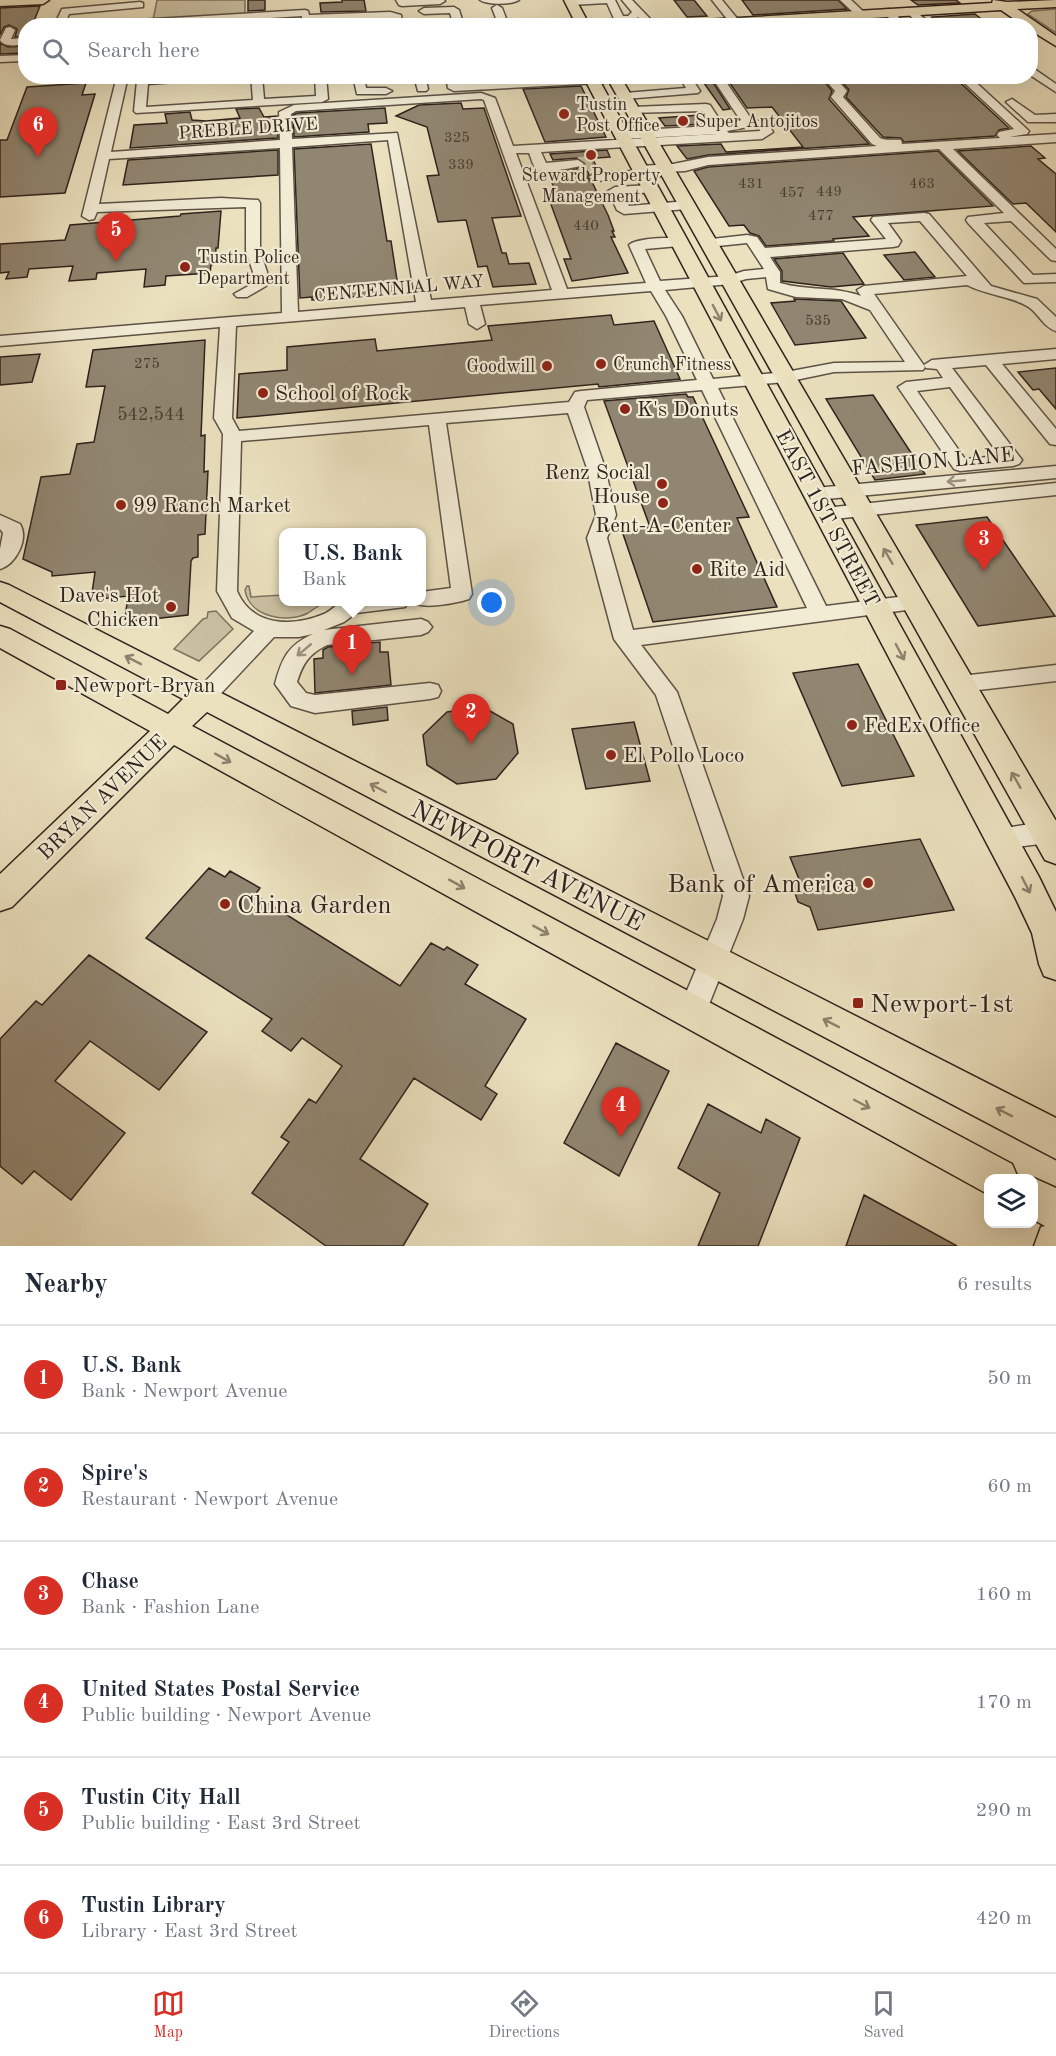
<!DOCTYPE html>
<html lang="en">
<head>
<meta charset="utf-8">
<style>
	:root { --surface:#fff; --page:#f2f2f3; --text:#1f2937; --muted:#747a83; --line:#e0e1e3; --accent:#d93025 }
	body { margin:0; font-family:"Old Standard TT",serif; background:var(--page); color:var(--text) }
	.controls { position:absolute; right:18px; bottom:18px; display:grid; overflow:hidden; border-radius:12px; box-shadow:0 6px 24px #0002 }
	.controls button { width:54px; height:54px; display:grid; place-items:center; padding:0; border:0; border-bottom:2px solid var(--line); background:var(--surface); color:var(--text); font:30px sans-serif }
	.you { position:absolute; left:492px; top:603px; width:21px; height:21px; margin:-15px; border:4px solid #fff; border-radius:50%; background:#1a73e8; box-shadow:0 0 0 9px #1a73e833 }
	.badge { display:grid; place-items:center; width:39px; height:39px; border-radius:50%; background:var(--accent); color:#fff; font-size:20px; font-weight:700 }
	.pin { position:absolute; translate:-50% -50px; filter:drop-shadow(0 2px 3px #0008) }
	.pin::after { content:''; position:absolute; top:32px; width:21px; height:18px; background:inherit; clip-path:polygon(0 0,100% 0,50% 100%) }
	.popup { position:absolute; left:279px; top:528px; width:147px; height:78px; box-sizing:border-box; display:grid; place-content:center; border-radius:12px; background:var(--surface); filter:drop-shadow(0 2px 4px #0005); font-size:20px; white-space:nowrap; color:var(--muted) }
	.popup b { font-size:22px; color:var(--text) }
	.popup::after { content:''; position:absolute; left:50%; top:100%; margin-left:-12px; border:12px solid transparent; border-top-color:var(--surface) }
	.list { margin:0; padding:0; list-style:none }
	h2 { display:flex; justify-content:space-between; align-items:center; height:78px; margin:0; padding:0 24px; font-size:26px }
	h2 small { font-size:20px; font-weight:400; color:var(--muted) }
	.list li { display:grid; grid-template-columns:39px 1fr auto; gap:18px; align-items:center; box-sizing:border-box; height:108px; padding:0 24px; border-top:2px solid var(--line) }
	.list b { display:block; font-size:22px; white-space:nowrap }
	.list p { margin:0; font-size:20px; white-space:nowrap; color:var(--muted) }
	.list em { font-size:20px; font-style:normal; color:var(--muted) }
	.icon { flex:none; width:33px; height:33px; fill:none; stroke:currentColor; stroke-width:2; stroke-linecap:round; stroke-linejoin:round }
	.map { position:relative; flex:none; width:1056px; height:1246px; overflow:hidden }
	.search { position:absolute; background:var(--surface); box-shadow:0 6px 24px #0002; left:18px; right:18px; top:18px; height:66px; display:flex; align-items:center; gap:15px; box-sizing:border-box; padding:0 21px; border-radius:24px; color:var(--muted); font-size:22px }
	.sheet { height:726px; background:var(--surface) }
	nav { display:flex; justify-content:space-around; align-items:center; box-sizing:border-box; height:84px; border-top:2px solid var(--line); background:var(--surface); font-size:16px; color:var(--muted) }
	nav a { display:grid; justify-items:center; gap:3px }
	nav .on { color:var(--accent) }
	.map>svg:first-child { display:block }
</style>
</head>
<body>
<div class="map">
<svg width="1056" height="1246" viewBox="0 0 1056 1246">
	<rect width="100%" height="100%" fill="#ebe1bf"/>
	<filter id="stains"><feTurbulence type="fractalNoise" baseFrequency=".00333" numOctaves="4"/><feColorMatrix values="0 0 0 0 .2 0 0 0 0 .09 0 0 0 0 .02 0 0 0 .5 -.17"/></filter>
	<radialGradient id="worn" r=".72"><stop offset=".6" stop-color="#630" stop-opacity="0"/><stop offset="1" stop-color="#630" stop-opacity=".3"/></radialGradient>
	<path fill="#cbc1a3" stroke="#7d7260" stroke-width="1.5" d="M157,0h88v15l-92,5z
		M1056,9v24l-28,-19 4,-3z
		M247,586h2l2,11 32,-2v7h41c-5,3 -11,8 -16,11 -21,11 -59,4 -63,-23z
		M216,611l17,18 -34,32 -25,-12 29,-30 4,-1 1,-6z"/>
	<path fill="#918671" stroke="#2f231d" stroke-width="1.5" d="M248,0h17v10l-17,1z
		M342,0h22l2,11 -45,1 -1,-9 22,-1z
		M674,0h20l13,16 -20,1z
		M742,0h96l9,9 -94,6z
		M911,0h45l4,3 -42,2z
		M40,6l-8,20h-6v10l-11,1 2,-8 -8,-4 -5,2 -4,8v-27z
		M975,14l15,12h-47l-11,-9z
		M887,19l6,7h-106z
		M368,21l1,5h-47v-3z
		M0,43l8,4 18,-1v7l-26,1z
		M699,76h10l21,33 -7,1z
		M725,76h95l12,15 -3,8 40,45 -161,11 -21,4 -10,-13 44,-2 5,8 77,-5 -31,-40 -25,1z
		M837,76h116l56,52 -10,2 -4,6 -91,6 -3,-4 -18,-1 -37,-40 3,-7z
		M86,83l-4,12 13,-1 -30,99 -65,4v-57h7l20,-53z
		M581,86l25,51 -61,5 -22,-53z
		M461,103l2,6 21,-1 37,108 -29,2 10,35h4l3,11 20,-1 7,21 -43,3 -6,-21 -9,1 -12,-47 -28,2 -11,-46 12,-1 -12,-48 -31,-11 23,-11z
		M259,108l5,9 13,-1 1,22 -148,10 4,-23 33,-2 -2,-9 25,-2 2,8 14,1 34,-3 -4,-9z
		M385,108l2,15 -19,1 1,8 -75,5 -1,-22 4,-2z
		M701,115l6,9 -42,2 -6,-8z
		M371,144l16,97h4l8,52 -87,7v-3l-12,1 -6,-149z
		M1031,146l14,12 -7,1 18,15v58l-30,-29 -13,1 -55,-53z
		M278,150v25l-155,10 5,-25z
		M607,150l3,7 -14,1 -3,1 3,7 -11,1 4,7 -2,4 5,4 16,33 6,16h-2l3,6h-4l17,36 -56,8 -8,-22h7l-25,-68 9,-1 -7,-17 28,-4 10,-6 -8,-5 -25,2 -3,-6z
		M938,151l55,55 -140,11 16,19 -36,3 1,2 -68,5 -7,-10 -9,-3 -6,-8 -15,1 -35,-55 14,-4z
		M221,211l-3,37h-2l-1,16 -4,1 -1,8 -44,3 -1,9 -21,2 2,-18 -49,4 -1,6 -27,2 4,-15 -44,3 -2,8 -21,2 3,-7 -9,1v-29l65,-4 5,-15 110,-9 1,-2z
		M915,252l14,18 6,7 -31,3 -20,-25z
		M843,253l21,31 -33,3 -49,-6v-10l-8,-12z
		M794,299l47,2 25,37 -71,7 -24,-42 24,-2z
		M611,315l3,10 40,-4 26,58 -81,8 -1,-3 -361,34 2,-44 48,-4v-23l88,-8 2,12 115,-11 -4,-14z
		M205,340l-4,96 4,-1 -1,37 4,-1 -3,63 -7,1v22l-5,1 -2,3 -3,54 -53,6 1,-5 -11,2 3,-22 -37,4 4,-28 -43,4v-4l-29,-13 18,-82 29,-3 7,-30 17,-2 11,-56 -19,1 7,-37z
		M40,354l-8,28 -32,3v-28z
		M1056,368v41l-17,-20 -6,1 -15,-18z
		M686,394l2,3h5l56,120 -12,1 40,89 -124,15 -31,-91 28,-4 -46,-126z
		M873,395l52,79 -50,6 -49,-81z
		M987,517l68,99 -77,10 -62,-101z
		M380,642v10h8l3,33 -76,8 -1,-34 9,-1v-8l5,-3z
		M858,664l56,112 -72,10 -49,-113z
		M387,707l1,13 -35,5 -1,-14z
		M483,707l30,17 5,29 -22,26 -39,5 -30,-19 -4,-30 24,-23z
		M634,722l16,59 -64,8 -14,-60z
		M920,839l34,71 -136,20 -8,-23 -12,-5 -5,-15 6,-8 -9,-22z
		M209,868l16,9 5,-6 30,17 -5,7 145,91 31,-43 13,7 3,-3 31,18 -13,19 61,35 -41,67 12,8 -16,26 -67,-42 -54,81 68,45 -25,42h-77l-74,-53 37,-51 -8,-5 28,-38 7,4 26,-37 -40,-28 -11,13 -29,-20 10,-12 -126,-81z
		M89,955l118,77 -48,58 -69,-49 -35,40 70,52 -54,67 -37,-29 -12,13 -22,-18v-127l36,-38 6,4z
		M616,1043l53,28 -50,105 -55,-33z
		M708,1104l53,29 5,-14 34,19 -42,108h-60l22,-53 -42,-25z
		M864,1195l93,51h-111z"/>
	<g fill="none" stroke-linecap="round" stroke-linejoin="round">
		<path stroke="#c5bb9f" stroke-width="14" stroke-dasharray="14 7" stroke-linecap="butt" d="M578,164l17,-1"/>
		<defs>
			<path id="minor" d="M396,0h48l1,1 -5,3 -38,2 -3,-1z
				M480,0h39c-8,5 -31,5 -39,0z
				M568,0h47l8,16h5l4,-4 -10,-12h10l25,26h-11l-8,-9 -8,5 -15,-1 -8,-18 -36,2 -3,-1z
				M712,0h10l18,22 -1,2h-8z
				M840,0h11l15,14 -9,2z
				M140,2l3,1v4l-74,7 -5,12h-10l8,-17z
				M497,5l5,3 7,18h-10l-7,-18z
				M454,7l5,3 5,16h-10l-4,-13 -26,1 -5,-3 5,-3z
				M910,8l3,1 20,17h-12l-16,-15z
				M888,9l3,1 17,16h-11l-14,-14z
				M305,10l3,1 1,4 81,-3 11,3 2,11h-10l-1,-7 -2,-1 -84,3 -4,-1v-4l-156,10h-64l5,-3z
				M10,27l5,3 -4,9 15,-1v6c-9,1 -21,4 -26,-4l6,-12z
				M26,55v6l-26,1v-6z
				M1030,66l26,18v8l-26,-17z
				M117,76h11l-17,76 169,-12 -1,-28 15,-7 187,-12 14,5 18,48 204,-12 -95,5 -6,-4 6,-4 90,-5 -9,-15 -74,2v-4l4,-2 73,-3 4,1 13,20 18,-4 -30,-45h11l30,44 15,2 6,10 -11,7 -221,13 5,11 32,-3 6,4c-4,4 -41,9 -47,6 -4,-3 -6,-13 -8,-17h-13l51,136 79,-6 -17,-38c7,-7 50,-10 57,-3l-7,4 -34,3 15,32 68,-5 16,-5 20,-2 -17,-26 -39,4 -7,-4 2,-3 44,-5 10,2 8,11 121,-9 -15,-19 2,-3 51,-4 5,1 62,72 46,13 19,18v14c-13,-4 -18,-19 -29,-25 -14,-9 -41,-11 -60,-21l-93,9 51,73 -2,3 -89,2 -48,10 -68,6 108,218 88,-11 7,2 3,5 -3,5 -7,2 -273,36 36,47 72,204 -6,23 -41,103 -10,4 -10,-4 -4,-10 39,-93 6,-23 -67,-201 -42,-56 -27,-101 9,-23 -9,-47 -19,-55 -122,10 26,171 -3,5c-12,4 -48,11 -57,3h9v-10l30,-4 -22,-163 -188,16 -4,150c15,36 56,36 87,23 7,-3 12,-10 19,-12 14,-4 49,0 65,0l-3,5 -49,6 -12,9 -20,8 97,-11 7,3 4,5 -4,5 -7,3 -94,10c-18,9 -24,18 -30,37l9,11 9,2 115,-12 8,2 3,6 -3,6 -8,2 -115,14 -24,-7 -16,-22c7,-26 13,-39 38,-50l-14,3h-25l-62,66 -8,3 -8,-3 -3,-6 3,-6 58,-60 -22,-13 -15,-27 6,-157 -9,-16 6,-91 -220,19v-10l282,-23 -2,-165 -171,11 -10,45 122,-6 37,2 2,3v48l7,21 -1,14 -19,11h-10l-3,-3 18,-10 1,-12 -7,-21v-44l-149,5 -3,7 -5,1 -7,-4zM481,99l3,1 68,190 -121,10 -34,-167 -105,6 -1,-25 5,-3zM748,127l11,1 1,3 -31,2 -2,-2zM388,140l28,162 -118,10 -6,-165zM920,221l47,55 -103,10 -7,4 4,6c-26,-10 -54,-5 -81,-13v-11l-10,-15 123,-10 5,-1 3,-5 -13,-18zM766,277l2,12 28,8 46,2 28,11 35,52 -71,1 -48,9 -73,7 -31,-63 -17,-26 65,-6 16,-5zM651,291l15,25 31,64 -116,11 -6,1 -6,10 -330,29 -7,-13 4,-92 229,-19 4,17 8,5 8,-5 -5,-19zM702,390l105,218 -174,22 -26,-92 9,-23 -11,-47 -21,-61 3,-7z
				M161,76h63l-5,3 -71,5 -2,23 107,-7 -2,-24h11l2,23 52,-3 -1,-20h11l2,23 -6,3 -186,11 -2,-2 3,-30 6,-3z
				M353,76h11l2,12h20l6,3 -6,3h-29z
				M414,76h11l3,13 -2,2h-8z
				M446,76h11l2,8 144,-8h75l-5,3 -219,12 -6,-3z
				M679,76h11l10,15 -2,2 -73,6 -6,-3 6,-3 61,-5z
				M822,76h12l13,15 -4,6 37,41c7,3 14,1 21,2l1,4 98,-6 -3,-3 2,-3 15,-3 -57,-53h12l60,55 -2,3 -18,3 47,-3v8l-103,7 103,100v12l-5,-1 -40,-39 -27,2 49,52 23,-1v8l-32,1 -56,-60 -2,-3 2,-3 36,-4 -65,-64 -231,16 -23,6 -23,1 -1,4 -5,1 -61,4 -6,-4 6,-4 39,-2 6,-5 33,-2 35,-7 169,-11 -5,-2 -39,-45 -2,-2 4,-6z
				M1012,99l23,16 21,-1v8h-28l-22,-20z
				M651,185l5,1 2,3 -2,3 -33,2 6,12 58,-5 7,4 -7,4 -63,5 -7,-4 -9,-19 7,-4z
				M1056,349v10l-54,5 54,65v16l-6,-1 -64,-79 -34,3 70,92 -3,4 -6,2 -53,5 -6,-2 -56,-82 8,-5 37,-4 -6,-9 -11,-1 -2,-3 8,-5zM950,387l50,69 -35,3 -48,-68z
				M1056,466v12l-241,22 -7,-2 -2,-4 2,-4 7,-2z
				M1056,483v12l-231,25 -7,-2 -3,-4 3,-4 7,-2z
				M0,515l20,9c9,15 -4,40 -20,45v-20l3,-16 -3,-4z
				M1056,665v16l-95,11 -8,-2 -3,-6 3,-6 8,-2z
				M1056,820v22l-55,7 -9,-3 -3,-8 3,-8z"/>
			<path id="major" d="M0,0h49l-6,4 -43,2z
				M564,0h12l14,26h-13z
				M993,0l14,2 49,-2v7l-39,2 39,27v10l-26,-16v-4h-6l-23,-16 -258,16h-80l6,-4 323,-19z
				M583,76h14l442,801 17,35v68l-12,-4 -5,-12 -7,-31 -17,-36z
				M606,76h14l436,745v43l-11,-4z
				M0,582l9,3 1047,533v41l-849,-447 -15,14 820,438 6,14h-30v16l-4,-2 -810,-447 -162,162 -12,4v-37l150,-143 -150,-83v-22l10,3 158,85 15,-15 -183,-97z
				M1032,1178h2l22,10v58h-22l7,-19 4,-1 -11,-6z"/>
		</defs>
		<use href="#minor" stroke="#5e5246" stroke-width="3"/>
		<use href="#major" stroke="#2f231d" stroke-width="3"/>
		<use href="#minor" fill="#f2ecd5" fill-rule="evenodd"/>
		<use href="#major" fill="#ebe1bf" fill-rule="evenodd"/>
	</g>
	<defs><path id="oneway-shaft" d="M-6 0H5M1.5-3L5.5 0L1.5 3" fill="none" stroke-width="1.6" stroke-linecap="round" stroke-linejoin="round" transform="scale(1.5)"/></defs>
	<g stroke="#8d826e">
		<use href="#oneway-shaft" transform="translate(717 313) rotate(62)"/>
		<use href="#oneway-shaft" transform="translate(888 556) rotate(-120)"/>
		<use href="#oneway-shaft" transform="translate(900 652) rotate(62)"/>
		<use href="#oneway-shaft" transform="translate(133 660) rotate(-153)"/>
		<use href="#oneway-shaft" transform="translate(223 758) rotate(29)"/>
		<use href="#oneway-shaft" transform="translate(1016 780) rotate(-120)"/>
		<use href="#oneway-shaft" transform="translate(378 788) rotate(-152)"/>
		<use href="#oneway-shaft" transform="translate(457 884) rotate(29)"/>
		<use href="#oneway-shaft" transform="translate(1026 885) rotate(63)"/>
		<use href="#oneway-shaft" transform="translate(541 930) rotate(29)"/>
		<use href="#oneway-shaft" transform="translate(831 1023) rotate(-153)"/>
		<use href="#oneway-shaft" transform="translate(862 1104) rotate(28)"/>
		<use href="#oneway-shaft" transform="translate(1004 1112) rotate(-153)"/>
	</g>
	<g stroke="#9a9282">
		<use href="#oneway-shaft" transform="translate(956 481) rotate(175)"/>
		<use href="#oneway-shaft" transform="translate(304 650) rotate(140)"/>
	</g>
	<g fill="#8f2418" stroke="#f2ecd5" stroke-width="2">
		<circle cx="564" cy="114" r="6"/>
		<circle cx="683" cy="121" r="6"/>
		<circle cx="591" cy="155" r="6"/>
		<circle cx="185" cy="267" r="6"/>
		<circle cx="601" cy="364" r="6"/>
		<circle cx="547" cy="366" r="6"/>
		<circle cx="263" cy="393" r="6"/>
		<circle cx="625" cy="409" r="6"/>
		<circle cx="662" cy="484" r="6"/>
		<circle cx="663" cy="503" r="6"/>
		<circle cx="121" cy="505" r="6"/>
		<circle cx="697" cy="569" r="6"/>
		<circle cx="171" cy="607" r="6"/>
		<rect x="55" y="679" width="12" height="12" rx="3"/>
		<circle cx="852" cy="725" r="6"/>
		<circle cx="611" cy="755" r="6"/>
		<circle cx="868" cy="883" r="6"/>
		<circle cx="225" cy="904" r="6"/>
		<rect x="852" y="997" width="12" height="12" rx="3"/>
	</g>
	<g text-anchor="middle" stroke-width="4.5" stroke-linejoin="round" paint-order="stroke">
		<g font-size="15" fill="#483c32">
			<text x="457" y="142">325</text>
			<text x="461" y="169">339</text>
			<text x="751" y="188">431</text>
			<text x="922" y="188">463</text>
			<text x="829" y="196">449</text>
			<text x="792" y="197">457</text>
			<text x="821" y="220">477</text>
			<text x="586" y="230">440</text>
			<text x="818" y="325">535</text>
			<text x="147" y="368">275</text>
		</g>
		<g font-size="18" fill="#2f231d" stroke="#f2ecd5" text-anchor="start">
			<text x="576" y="110">Tustin<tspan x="576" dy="21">Post Office</tspan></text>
			<text x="695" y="127">Super Antojitos</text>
			<text x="591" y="181" text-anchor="middle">Steward Property<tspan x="591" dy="21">Management</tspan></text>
			<text x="197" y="263">Tustin Police<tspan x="197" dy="21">Department</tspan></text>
			<text x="613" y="370">Crunch Fitness</text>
			<text x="535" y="372" text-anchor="end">Goodwill</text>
		</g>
		<g font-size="18" fill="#2f231d" stroke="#f2ecd5">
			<text transform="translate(248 128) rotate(-4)" y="6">PREBLE DRIVE</text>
			<text transform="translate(399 288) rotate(-5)" y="6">CENTENNIAL WAY</text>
		</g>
		<g font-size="18" fill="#483c32">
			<text x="151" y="420">542,544</text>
		</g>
		<g font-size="21" fill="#2f231d" stroke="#f2ecd5" text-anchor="start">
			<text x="275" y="400">School of Rock</text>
			<text x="637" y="416">K's Donuts</text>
			<text x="650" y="479" text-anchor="end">Renz Social<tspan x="650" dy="24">House</tspan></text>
			<text x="133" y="512">99 Ranch Market</text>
			<text x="663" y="532" text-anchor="middle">Rent-A-Center</text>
			<text x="709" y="576">Rite Aid</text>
			<text x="159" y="602" text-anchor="end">Dave's Hot<tspan x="159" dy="24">Chicken</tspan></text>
			<text x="73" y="692">Newport-Bryan</text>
			<text x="864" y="732">FedEx Office</text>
			<text x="623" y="762">El Pollo Loco</text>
		</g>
		<g font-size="21" fill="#2f231d" stroke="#f2ecd5">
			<text transform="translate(933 461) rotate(-5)" y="7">FASHION LANE</text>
			<text transform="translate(828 518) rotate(62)" y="7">EAST 1ST STREET</text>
			<text transform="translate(102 797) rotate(-44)" y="7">BRYAN AVENUE</text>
		</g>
		<g font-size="26" fill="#2f231d" stroke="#f2ecd5">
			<text transform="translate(528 865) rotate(27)" y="9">NEWPORT AVENUE</text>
		</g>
		<g font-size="26" fill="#2f231d" stroke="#f2ecd5" text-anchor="start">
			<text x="856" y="892" text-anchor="end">Bank of America</text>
			<text x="237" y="913">China Garden</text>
			<text x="870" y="1012">Newport-1st</text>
		</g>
	</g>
	<rect width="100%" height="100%" filter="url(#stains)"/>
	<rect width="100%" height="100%" fill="url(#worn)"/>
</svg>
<div class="controls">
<button><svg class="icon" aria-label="layers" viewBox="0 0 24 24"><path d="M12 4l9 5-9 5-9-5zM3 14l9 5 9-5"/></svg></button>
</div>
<div class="you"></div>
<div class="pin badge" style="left:352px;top:675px">1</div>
<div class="popup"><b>U.S. Bank</b>Bank</div>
<div class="pin badge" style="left:471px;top:744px">2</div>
<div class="pin badge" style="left:984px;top:571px">3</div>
<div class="pin badge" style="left:621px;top:1137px">4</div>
<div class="pin badge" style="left:116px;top:262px">5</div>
<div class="pin badge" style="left:38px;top:157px">6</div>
<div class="search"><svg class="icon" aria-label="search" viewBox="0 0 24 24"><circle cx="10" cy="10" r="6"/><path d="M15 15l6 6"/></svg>Search here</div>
</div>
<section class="sheet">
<h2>Nearby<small>6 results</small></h2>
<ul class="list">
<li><span class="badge">1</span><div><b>U.S. Bank</b><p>Bank · Newport Avenue</p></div><em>50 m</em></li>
<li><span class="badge">2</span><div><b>Spire's</b><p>Restaurant · Newport Avenue</p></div><em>60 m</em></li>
<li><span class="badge">3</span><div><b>Chase</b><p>Bank · Fashion Lane</p></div><em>160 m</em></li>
<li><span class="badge">4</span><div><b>United States Postal Service</b><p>Public building · Newport Avenue</p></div><em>170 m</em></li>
<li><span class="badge">5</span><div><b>Tustin City Hall</b><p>Public building · East 3rd Street</p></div><em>290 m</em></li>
<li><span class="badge">6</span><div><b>Tustin Library</b><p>Library · East 3rd Street</p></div><em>420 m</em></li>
</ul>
</section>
<nav>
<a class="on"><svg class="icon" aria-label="map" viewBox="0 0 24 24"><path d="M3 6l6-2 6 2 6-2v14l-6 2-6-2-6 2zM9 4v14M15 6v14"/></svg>Map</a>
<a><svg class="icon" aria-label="directions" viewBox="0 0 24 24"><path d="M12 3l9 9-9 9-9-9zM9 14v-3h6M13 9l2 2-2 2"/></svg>Directions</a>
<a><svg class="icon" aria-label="saved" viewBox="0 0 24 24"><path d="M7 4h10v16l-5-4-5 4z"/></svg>Saved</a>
</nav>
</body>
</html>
